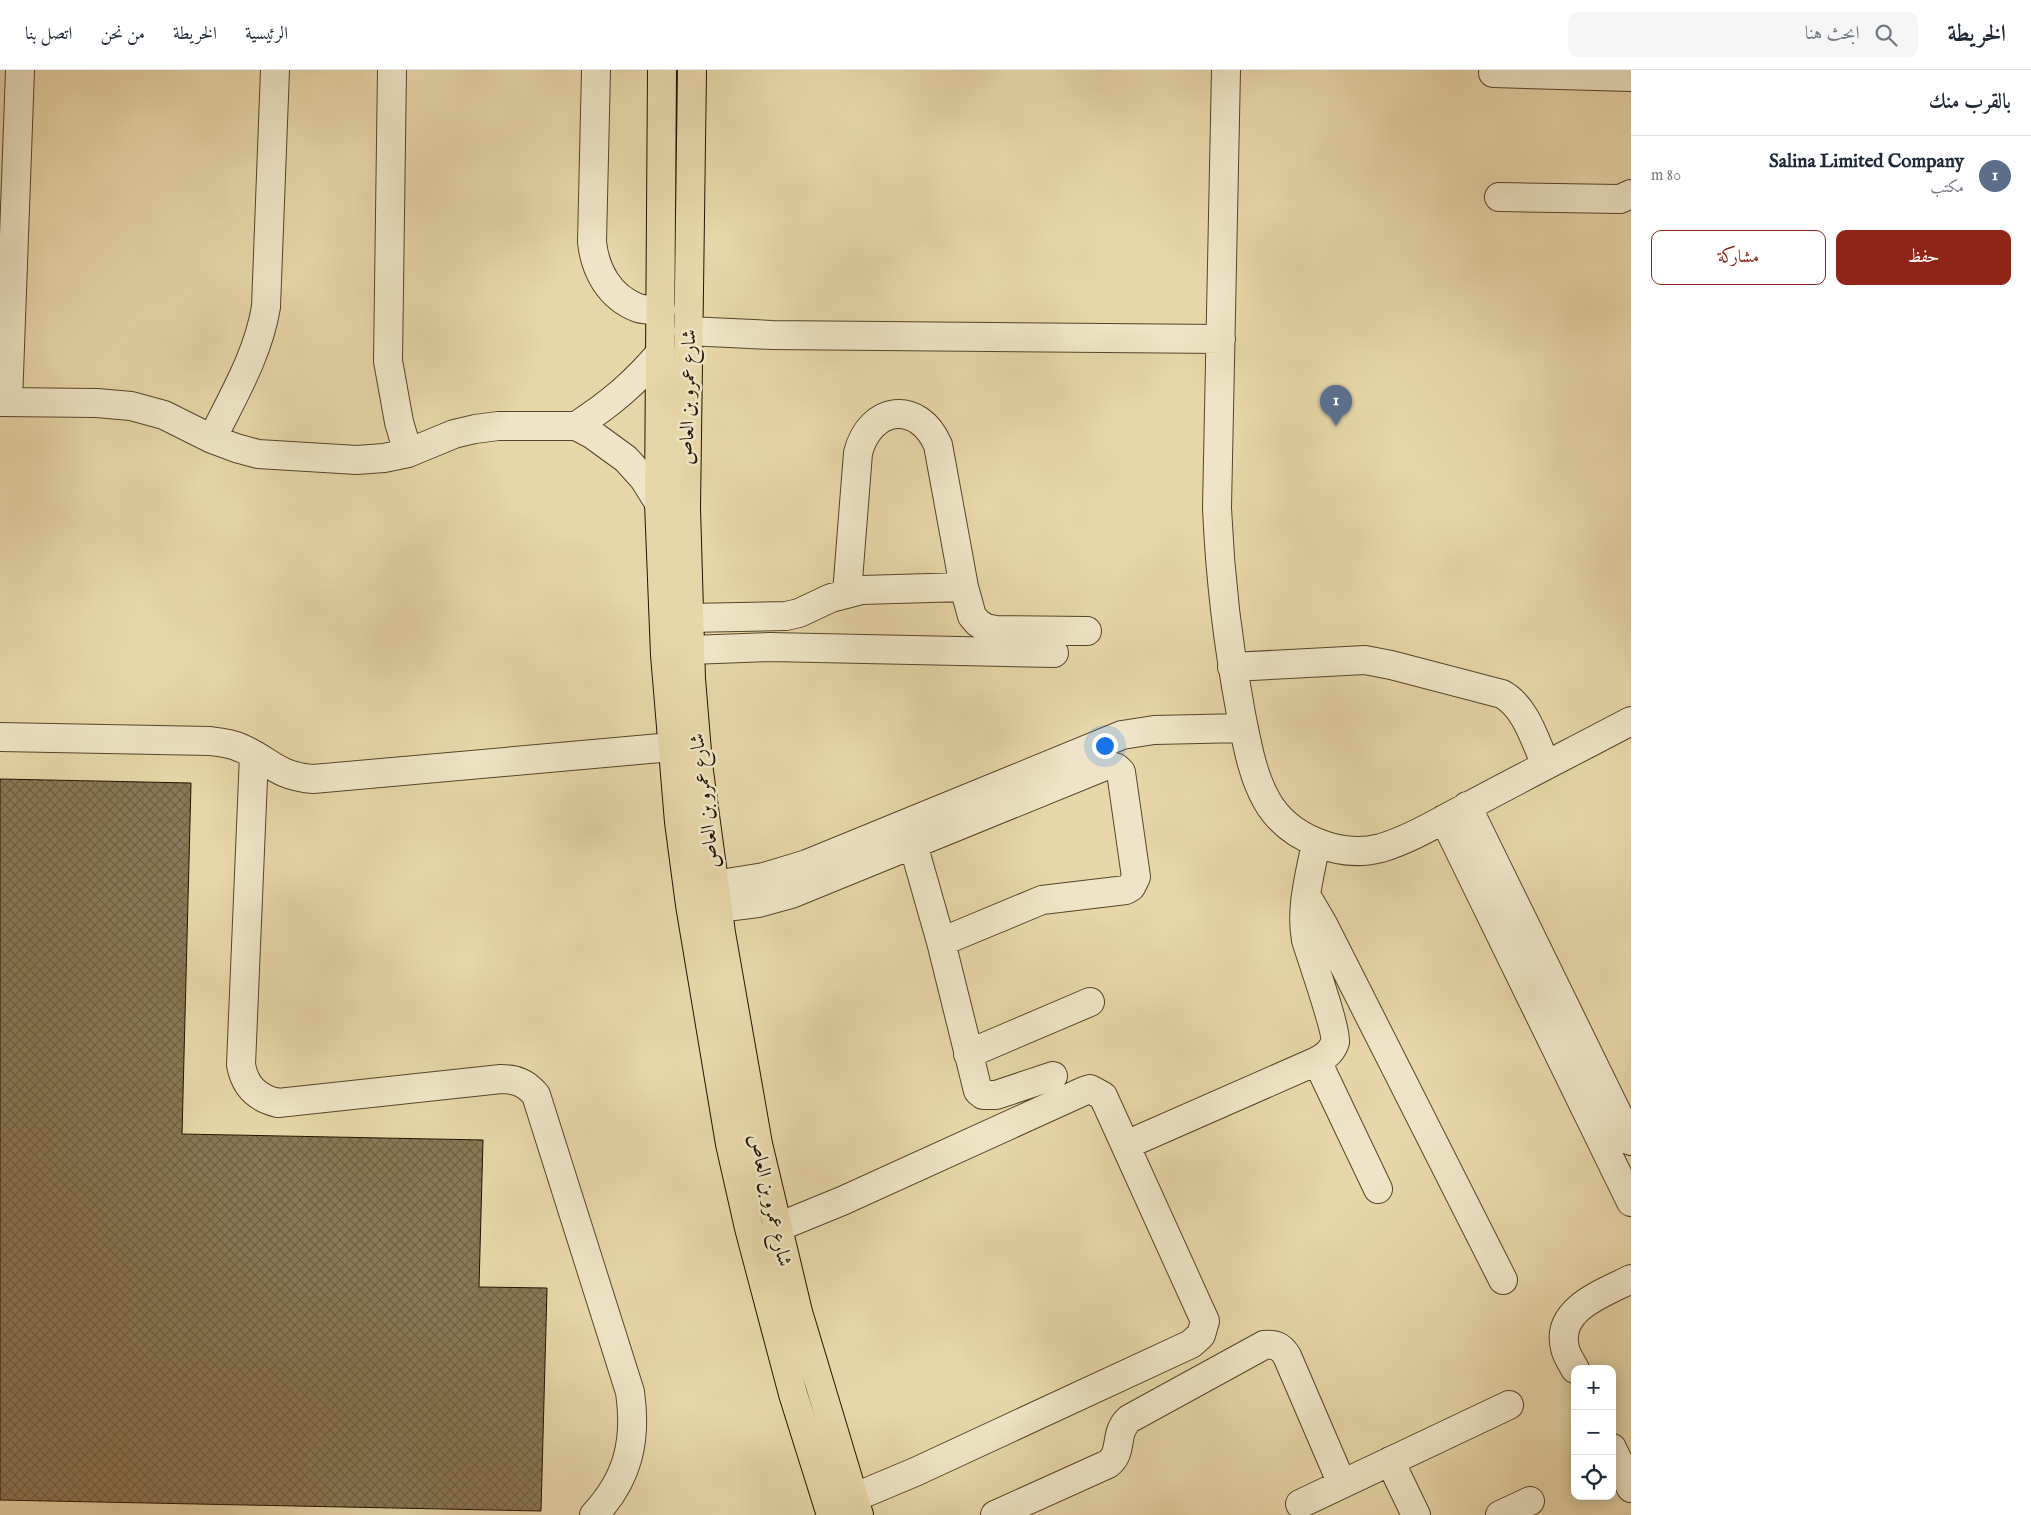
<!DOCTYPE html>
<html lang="ar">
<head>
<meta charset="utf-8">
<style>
	:root { --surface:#fff; --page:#f6f6f7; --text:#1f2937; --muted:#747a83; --line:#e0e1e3; --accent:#8f2418 }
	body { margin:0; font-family:"IM FELL English",Amiri,serif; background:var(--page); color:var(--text); direction:rtl }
	.controls { position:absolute; right:15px; bottom:15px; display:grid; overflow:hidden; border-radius:10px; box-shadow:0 2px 12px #0003 }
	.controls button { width:45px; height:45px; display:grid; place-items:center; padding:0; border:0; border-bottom:1px solid var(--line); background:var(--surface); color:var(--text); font:25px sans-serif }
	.you { position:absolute; left:1104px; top:675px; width:18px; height:18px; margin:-12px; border:4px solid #fff; border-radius:50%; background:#1a73e8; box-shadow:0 0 0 8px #1a73e833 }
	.badge { display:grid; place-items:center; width:32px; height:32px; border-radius:50%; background:var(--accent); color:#fff; font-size:16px; font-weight:700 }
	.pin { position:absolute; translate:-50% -41px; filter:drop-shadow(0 1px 2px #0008) }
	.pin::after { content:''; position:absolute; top:26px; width:18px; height:15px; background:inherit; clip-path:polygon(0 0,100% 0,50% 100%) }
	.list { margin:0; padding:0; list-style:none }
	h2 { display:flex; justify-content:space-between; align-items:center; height:65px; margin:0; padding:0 20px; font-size:21px }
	h2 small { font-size:16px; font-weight:400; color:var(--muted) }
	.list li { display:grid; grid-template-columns:32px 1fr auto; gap:15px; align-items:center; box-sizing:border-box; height:80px; padding:0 20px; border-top:1px solid var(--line) }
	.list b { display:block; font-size:19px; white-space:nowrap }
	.list p { margin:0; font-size:16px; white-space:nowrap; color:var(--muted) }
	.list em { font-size:16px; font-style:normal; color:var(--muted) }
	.actions { display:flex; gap:10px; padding:15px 20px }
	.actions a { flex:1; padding:11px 0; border:1px solid var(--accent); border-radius:10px; text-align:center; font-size:18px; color:var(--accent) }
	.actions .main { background:var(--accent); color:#fff }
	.icon { flex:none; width:28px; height:28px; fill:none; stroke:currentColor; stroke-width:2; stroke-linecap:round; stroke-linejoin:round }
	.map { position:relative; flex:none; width:1631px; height:1445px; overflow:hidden; direction:ltr }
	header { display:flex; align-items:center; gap:30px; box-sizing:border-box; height:70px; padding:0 25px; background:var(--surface); border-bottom:1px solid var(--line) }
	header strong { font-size:24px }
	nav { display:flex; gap:28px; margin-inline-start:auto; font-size:18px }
	.search { width:350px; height:45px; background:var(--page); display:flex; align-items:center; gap:12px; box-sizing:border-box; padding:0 18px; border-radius:10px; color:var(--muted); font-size:19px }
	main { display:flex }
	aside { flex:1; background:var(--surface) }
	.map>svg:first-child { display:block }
</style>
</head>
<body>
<header>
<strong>الخريطة</strong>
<div class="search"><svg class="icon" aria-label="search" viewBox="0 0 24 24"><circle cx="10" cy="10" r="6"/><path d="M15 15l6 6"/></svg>ابحث هنا</div>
<nav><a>الرئيسية</a><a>الخريطة</a><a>من نحن</a><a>اتصل بنا</a></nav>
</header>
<main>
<aside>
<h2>بالقرب منك<small></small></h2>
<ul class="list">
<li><span class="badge" style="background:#5c6f8a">1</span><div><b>Salina Limited Company</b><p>مكتب</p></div><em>80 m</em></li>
</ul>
<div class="actions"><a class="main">حفظ</a><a>مشاركة</a></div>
</aside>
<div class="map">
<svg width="1631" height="1445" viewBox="0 0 1631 1445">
	<defs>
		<pattern id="building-cross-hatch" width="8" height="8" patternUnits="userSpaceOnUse" patternTransform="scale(1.25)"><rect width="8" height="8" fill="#8b7858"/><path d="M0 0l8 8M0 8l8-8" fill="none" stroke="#726146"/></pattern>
	</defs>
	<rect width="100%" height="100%" fill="#e7d6a9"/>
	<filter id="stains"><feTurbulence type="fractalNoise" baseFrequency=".004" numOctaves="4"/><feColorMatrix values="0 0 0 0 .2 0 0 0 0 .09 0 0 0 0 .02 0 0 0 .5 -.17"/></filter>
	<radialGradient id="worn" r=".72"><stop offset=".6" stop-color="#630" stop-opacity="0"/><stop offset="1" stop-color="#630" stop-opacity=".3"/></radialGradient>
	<path fill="url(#building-cross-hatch)" stroke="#271300" d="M0,709l191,4 -9,351 301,6 -4,147 68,1 -6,223 -541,-11z"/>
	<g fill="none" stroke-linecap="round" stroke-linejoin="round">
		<defs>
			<path id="minor" d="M392,0l-4,291 11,61 9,31
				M596,0l-4,172c3,28 17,55 46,66 7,2 16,2 23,2
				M1226,0l-9,438c3,70 11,138 24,206 6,29 11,61 26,87 21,37 73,58 114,47 30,-9 59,-27 86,-41 54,-29 109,-57 164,-86
				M1493,3l138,4
				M1499,127l121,2 11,-5
				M688,261l84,4 449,4
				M0,332l97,1 34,3 33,9 48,24 24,9 22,6 99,6 27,-2 24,-5 46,-19 21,-5 23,-3h78l17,9 33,24 18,20 15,24
				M8,332l12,-332
				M576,356c34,-22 59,-43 85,-74
				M212,369c21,-43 46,-84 54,-132l9,-237
				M847,523l11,-140c12,-47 60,-54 80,-8l26,142 8,29 6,7 8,5 9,2 92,1
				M688,548l98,-2 13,-3 32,-15 31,-8 102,-3
				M690,580l80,-3 284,6
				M1232,597l133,-7 26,5 111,29c24,13 33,47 44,71
				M0,667l210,4c10,1 21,2 31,7 30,13 35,28 72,31l359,-32
				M254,685l-13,310c4,21 15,33 37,38l223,-24c15,0 25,4 35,16l94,297c7,49 -2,87 -36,123
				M1467,736l164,335
				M1444,749l187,383
				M913,774l28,98 37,149 5,4h13l57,-19
				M714,815l50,-8 43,-13 315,-129 32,-5 90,-2
				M1306,825l17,29 180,356
				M718,838l40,-5 33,-9 314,-128c7,-1 11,0 16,6l15,105 -5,10 -5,3 -84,10 -101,42
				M968,984l122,-52
				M1317,991l61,128
				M1126,1075l191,-84c8,-4 15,-9 18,-19 2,-12 -24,-85 -29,-102 -6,-32 4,-65 10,-97
				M776,1158l66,-27 242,-110 6,-2 13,7 102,225 -4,14 -10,9 -276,128 -62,26
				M1575,1299c-3,-6 -9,-14 -10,-21 -10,-39 39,-55 66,-69
				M1612,1378l19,40
				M1390,1391l26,54
				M1300,1434l209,-99
				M995,1445l113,-51c16,-12 5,-30 21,-45l135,-74c11,-1 17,1 23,11l55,128
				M1500,1445l30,-14"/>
			<path id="major" d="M662,0l-3,433 6,152 14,167 11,83 40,239 19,84 44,166 38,121
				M692,0l-6,438 5,171 7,85 23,169 37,211 40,168 61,203"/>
		</defs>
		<use href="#minor" stroke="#57442a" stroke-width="30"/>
		<use href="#major" stroke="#271300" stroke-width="30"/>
		<use href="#minor" stroke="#efe4c7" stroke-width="28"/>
		<use href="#major" stroke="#e7d6a9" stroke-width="28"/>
	</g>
	<g text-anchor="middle" stroke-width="5" stroke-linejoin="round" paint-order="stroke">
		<g font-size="20" fill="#271300" stroke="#efe4c7">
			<text transform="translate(687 327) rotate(-89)" y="7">شارع عمرو بن العاص</text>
			<text transform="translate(704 731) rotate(-97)" y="7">شارع عمرو بن العاص</text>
			<text transform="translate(771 1130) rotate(77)" y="7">شارع عمرو بن العاص</text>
		</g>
	</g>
	<rect width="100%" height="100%" filter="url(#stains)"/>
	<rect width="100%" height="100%" fill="url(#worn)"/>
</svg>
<div class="controls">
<button>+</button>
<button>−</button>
<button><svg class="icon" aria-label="locate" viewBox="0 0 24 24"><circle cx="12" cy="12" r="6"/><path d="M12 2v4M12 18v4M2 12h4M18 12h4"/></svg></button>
</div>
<div class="you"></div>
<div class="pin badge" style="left:1336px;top:356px;background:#5c6f8a">1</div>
</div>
</main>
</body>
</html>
